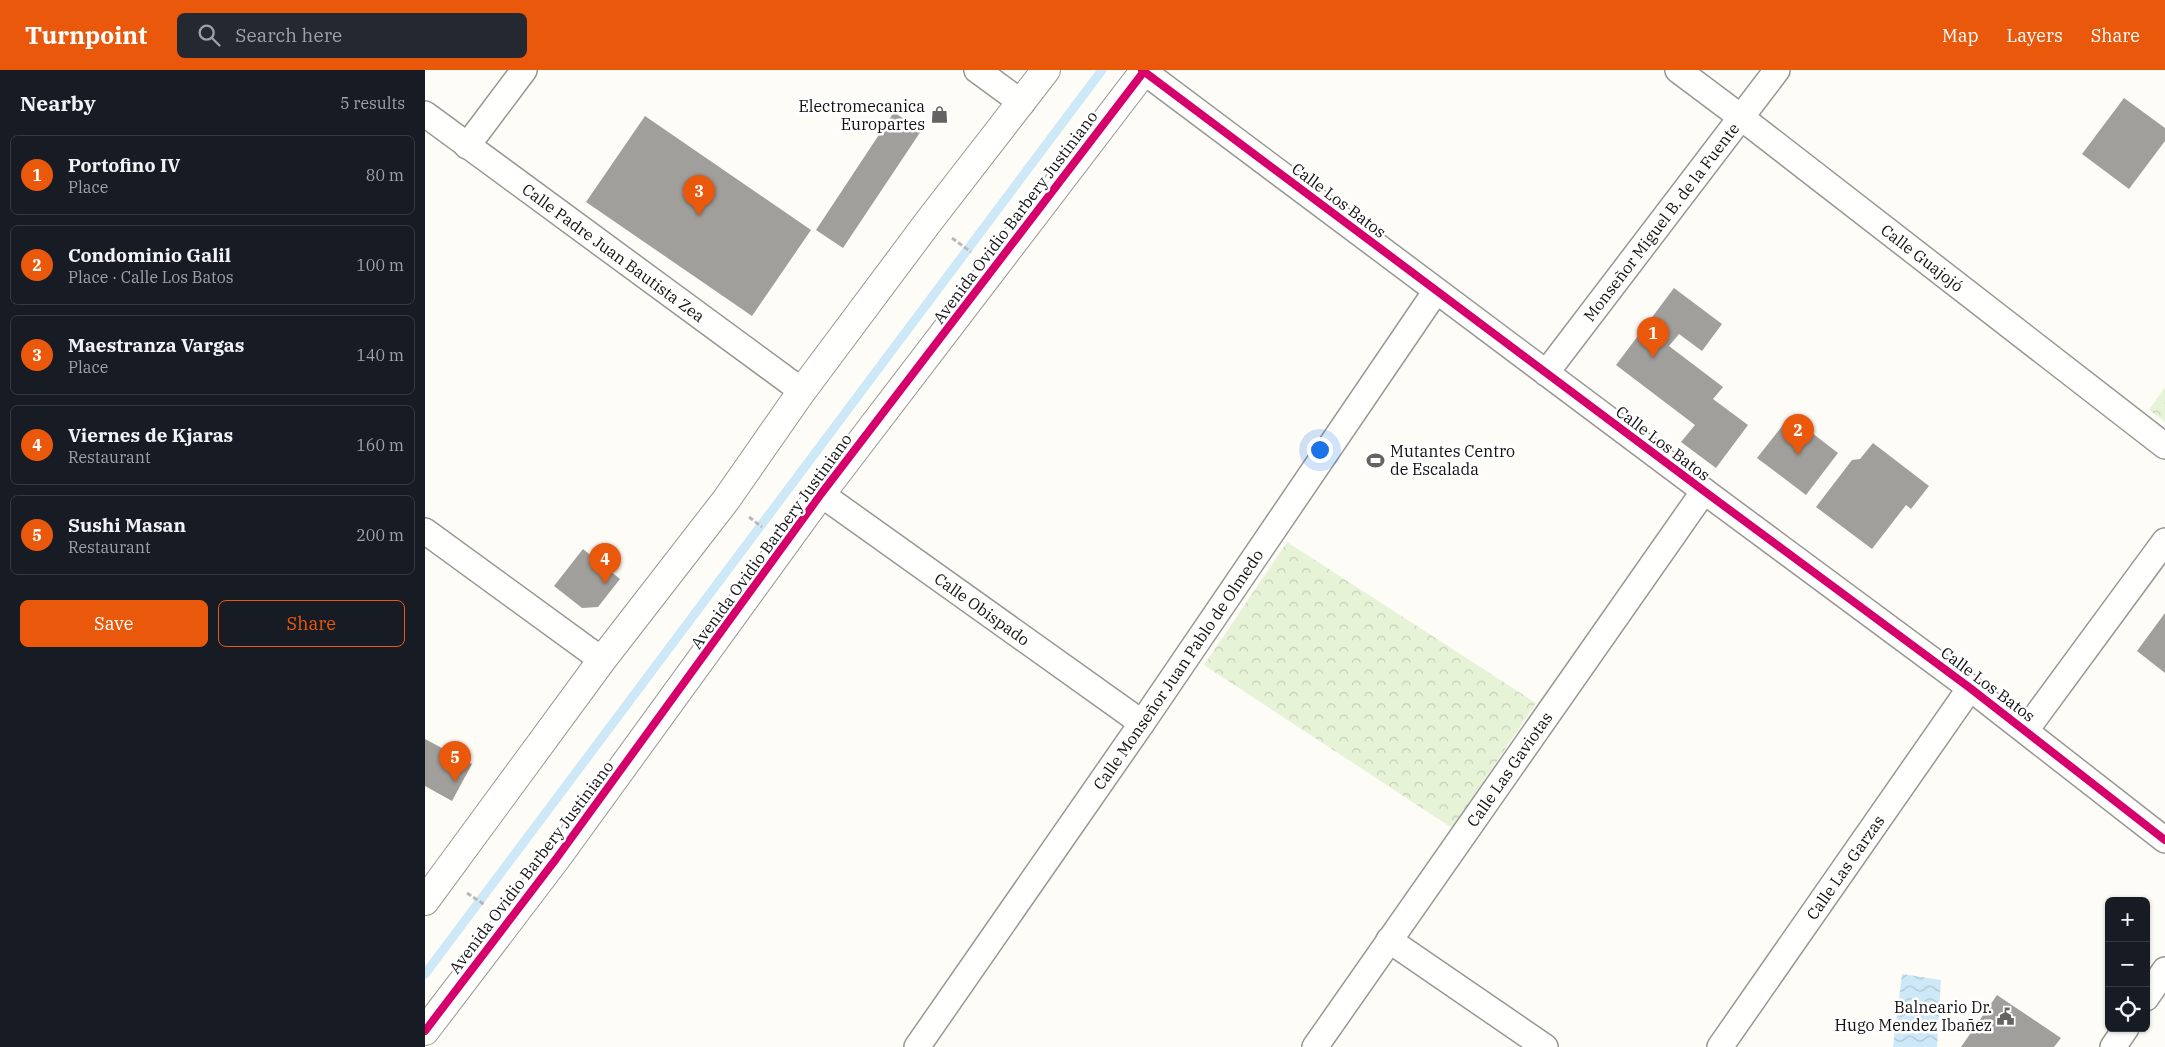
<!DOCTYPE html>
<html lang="en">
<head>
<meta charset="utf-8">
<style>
	:root { --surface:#171b24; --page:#242831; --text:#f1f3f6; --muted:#9ea1a6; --line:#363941; --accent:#ea580c }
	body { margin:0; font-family:"IBM Plex Serif",serif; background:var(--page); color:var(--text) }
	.controls { position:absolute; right:15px; bottom:15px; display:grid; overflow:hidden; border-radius:8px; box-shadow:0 1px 4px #0004 }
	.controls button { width:45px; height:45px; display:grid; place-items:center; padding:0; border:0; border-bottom:1px solid var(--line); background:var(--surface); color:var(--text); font:25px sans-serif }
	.you { position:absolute; left:894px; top:379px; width:18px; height:18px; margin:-12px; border:4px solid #fff; border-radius:50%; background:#1a73e8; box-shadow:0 0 0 8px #1a73e833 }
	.badge { display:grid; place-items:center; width:32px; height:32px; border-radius:50%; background:var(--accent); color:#fff; font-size:16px; font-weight:700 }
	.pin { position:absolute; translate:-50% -41px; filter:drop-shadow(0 1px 2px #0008) }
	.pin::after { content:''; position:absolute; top:26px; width:18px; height:15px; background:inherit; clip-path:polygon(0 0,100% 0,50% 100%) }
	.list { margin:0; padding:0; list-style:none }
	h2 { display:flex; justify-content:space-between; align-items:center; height:65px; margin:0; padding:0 20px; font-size:21px }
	h2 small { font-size:16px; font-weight:400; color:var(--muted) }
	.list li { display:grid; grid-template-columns:32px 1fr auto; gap:15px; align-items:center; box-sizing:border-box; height:80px; margin:0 10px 10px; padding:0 10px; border:1px solid var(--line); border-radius:8px }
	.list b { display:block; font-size:19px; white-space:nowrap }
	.list p { margin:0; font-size:16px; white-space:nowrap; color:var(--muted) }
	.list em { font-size:16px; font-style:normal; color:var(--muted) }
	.actions { display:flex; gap:10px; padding:15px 20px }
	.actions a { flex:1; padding:11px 0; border:1px solid var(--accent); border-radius:8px; text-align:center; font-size:18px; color:var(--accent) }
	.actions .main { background:var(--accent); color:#fff }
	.icon { flex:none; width:28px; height:28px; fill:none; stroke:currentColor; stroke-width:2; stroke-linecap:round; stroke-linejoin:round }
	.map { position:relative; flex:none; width:1740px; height:977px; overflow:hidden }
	header { display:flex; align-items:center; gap:30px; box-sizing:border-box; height:70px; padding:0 25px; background:var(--accent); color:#fff }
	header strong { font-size:24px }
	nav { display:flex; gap:28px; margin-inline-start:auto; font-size:18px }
	.search { width:350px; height:45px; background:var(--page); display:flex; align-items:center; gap:12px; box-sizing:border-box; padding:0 18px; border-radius:8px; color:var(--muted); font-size:19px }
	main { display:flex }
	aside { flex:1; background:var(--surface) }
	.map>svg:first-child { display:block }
</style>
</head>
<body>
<header>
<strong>Turnpoint</strong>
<div class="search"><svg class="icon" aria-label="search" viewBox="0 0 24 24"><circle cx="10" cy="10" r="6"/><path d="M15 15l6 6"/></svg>Search here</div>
<nav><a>Map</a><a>Layers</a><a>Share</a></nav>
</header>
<main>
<aside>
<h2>Nearby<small>5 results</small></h2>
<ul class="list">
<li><span class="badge">1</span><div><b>Portofino IV</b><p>Place</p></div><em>80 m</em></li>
<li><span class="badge">2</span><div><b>Condominio Galil</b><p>Place · Calle Los Batos</p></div><em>100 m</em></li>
<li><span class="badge">3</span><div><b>Maestranza Vargas</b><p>Place</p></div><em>140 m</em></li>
<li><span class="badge">4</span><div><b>Viernes de Kjaras</b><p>Restaurant</p></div><em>160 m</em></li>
<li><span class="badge">5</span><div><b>Sushi Masan</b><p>Restaurant</p></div><em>200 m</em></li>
</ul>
<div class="actions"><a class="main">Save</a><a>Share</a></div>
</aside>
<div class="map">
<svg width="1740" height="977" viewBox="0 0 1740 977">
	<defs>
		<pattern id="park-crowns" width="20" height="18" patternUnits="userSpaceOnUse" patternTransform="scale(1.25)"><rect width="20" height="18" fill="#e7f3d7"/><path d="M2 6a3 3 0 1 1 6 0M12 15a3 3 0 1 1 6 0" fill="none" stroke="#c5cfb8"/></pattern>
		<pattern id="water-waves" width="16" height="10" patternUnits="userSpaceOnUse" patternTransform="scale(1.25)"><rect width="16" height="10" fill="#cde8f7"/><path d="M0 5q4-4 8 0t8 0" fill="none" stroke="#afc6d3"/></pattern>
	</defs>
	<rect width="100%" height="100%" fill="#fdfcf7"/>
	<path fill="url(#park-crowns)" d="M1740,317v35l-16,-12z
		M862,472l249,161 -84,125 -248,-163z"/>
	<path fill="url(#water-waves)" d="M1477,904l39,6 -4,67h-44z"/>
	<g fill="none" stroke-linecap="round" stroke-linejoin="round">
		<path stroke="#cde8f7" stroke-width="9" d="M0,904l677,-904"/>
	</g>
	<path fill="#a19f9c" d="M1699,28l41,30v13l-36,48 -47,-35z
		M469,42l27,19 -78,117 -27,-18z
		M220,46l166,114 -59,86 -166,-114z
		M1249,218l48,36 -20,27 -23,-17 -10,12 54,41 -10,12 35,26 -32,43 -35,-26 14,-17 -79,-60z
		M1365,346l48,37 -32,42 -49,-37z
		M1448,373l56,43 -18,23 -5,-4 -34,44 -56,-42 36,-47 8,-1z
		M158,479l37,30 -22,28 -16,1 -28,-22z
		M1740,543v60l-28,-22z
		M0,669l47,25 -20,37 -27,-15z
		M1572,925l64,43 -7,9h-93z"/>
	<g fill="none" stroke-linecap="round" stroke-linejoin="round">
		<defs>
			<g id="minor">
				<path d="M552,0l45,33"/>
				<path d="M717,0l562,421 266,197 195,152"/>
				<path id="s1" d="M1253,0l64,48 423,328"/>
				<path id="s2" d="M0,44l377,277"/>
				<path d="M42,76l57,-76"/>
				<path id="s3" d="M1121,303l231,-303"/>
				<path id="s4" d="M396,424l321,229"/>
				<path d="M0,461l177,129"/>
				<path d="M1601,660l139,-189"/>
				<path d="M964,870l156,107"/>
				<path d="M1721,928l19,-28"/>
				<path id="s5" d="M492,977l225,-324 294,-432"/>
				<path id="s6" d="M890,977l389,-556"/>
				<path id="s7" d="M1295,977l250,-359"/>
				<path d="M1688,977l13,-19"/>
			</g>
			<path id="tertiary" d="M0,831l177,-241 124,-160 76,-109 127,-170 117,-151
				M0,961l131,-172 265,-365 324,-424"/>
		</defs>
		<use href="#minor" stroke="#979795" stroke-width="28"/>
		<use href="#tertiary" stroke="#979795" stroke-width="30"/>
		<path stroke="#b9b9b8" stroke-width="3" stroke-dasharray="5 2.5" stroke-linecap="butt" d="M527,168l19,14
			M324,447l13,10
			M42,823l18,12"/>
		<use href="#minor" stroke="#fffffe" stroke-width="25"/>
		<use href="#tertiary" stroke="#fffffe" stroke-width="28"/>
		<defs>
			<path id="cycleway" d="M717,0l562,421 266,197 195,152
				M0,961l131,-172 265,-365 324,-424"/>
		</defs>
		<use href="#cycleway" stroke="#fff" stroke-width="11"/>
		<use href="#cycleway" stroke="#d6006c" stroke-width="8"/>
	</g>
	<defs>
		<symbol id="shop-bare" viewBox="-9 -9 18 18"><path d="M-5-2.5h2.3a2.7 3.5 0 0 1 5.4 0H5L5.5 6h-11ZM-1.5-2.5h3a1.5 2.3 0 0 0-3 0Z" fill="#646362" stroke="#fff" stroke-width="2.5" paint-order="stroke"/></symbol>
		<symbol id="stadium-bare" viewBox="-9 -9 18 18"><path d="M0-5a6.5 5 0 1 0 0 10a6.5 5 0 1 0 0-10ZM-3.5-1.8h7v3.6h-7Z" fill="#646362" stroke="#fff" stroke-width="2.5" paint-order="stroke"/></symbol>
		<symbol id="civic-bare" viewBox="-9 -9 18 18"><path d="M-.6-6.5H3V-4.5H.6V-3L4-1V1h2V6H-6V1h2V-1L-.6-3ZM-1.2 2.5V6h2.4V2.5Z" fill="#646362" stroke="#fff" stroke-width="2.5" paint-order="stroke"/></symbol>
	</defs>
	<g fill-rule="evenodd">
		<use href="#shop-bare" x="502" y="32" width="25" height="25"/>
		<use href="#stadium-bare" x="938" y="378" width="25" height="25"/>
		<use href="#civic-bare" x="1568" y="934" width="25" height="25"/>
	</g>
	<g text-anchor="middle" stroke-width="5" stroke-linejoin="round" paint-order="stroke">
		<g font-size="16" fill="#111" stroke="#fff" text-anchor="end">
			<text x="500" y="42">Electromecanica<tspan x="500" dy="18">Europartes</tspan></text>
			<text x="965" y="387" text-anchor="start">Mutantes Centro<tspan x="965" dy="18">de Escalada</tspan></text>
			<text x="1567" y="943">Balneario Dr.<tspan x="1567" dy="18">Hugo Mendez Ibañez</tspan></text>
		</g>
		<g font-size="16" fill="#111" stroke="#fff">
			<text transform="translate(914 130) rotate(37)" y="6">Calle Los Batos</text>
			<text transform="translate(590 147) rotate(-53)" y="6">Avenida Ovidio Barbery Justiniano</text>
			<text dy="6" stroke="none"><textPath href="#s3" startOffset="190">Monseñor Miguel B. de la Fuente</textPath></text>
			<text dy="6" stroke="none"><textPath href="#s2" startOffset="234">Calle Padre Juan Bautista Zea</textPath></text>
			<text dy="6" stroke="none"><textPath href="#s1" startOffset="308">Calle Guajojó</textPath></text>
			<text transform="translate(1238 373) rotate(37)" y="6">Calle Los Batos</text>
			<text transform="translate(346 471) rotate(-54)" y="6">Avenida Ovidio Barbery Justiniano</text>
			<text dy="6" stroke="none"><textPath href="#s4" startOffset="198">Calle Obispado</textPath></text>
			<text dy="6" stroke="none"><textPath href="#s5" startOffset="459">Calle Monseñor Juan Pablo de Olmedo</textPath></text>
			<text transform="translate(1563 614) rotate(37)" y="6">Calle Los Batos</text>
			<text dy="6" stroke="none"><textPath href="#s6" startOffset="339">Calle Las Gaviotas</textPath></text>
			<text transform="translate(106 797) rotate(-53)" y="6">Avenida Ovidio Barbery Justiniano</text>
			<text dy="6" stroke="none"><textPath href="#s7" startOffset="219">Calle Las Garzas</textPath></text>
		</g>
	</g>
</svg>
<div class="controls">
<button>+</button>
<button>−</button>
<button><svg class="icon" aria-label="locate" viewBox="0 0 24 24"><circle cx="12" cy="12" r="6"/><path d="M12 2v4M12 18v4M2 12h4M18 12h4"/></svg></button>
</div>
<div class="you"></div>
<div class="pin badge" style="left:1228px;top:288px">1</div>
<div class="pin badge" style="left:1373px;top:385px">2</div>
<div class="pin badge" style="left:274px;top:146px">3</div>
<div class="pin badge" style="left:180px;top:514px">4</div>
<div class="pin badge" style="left:30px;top:712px">5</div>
</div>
</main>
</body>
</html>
